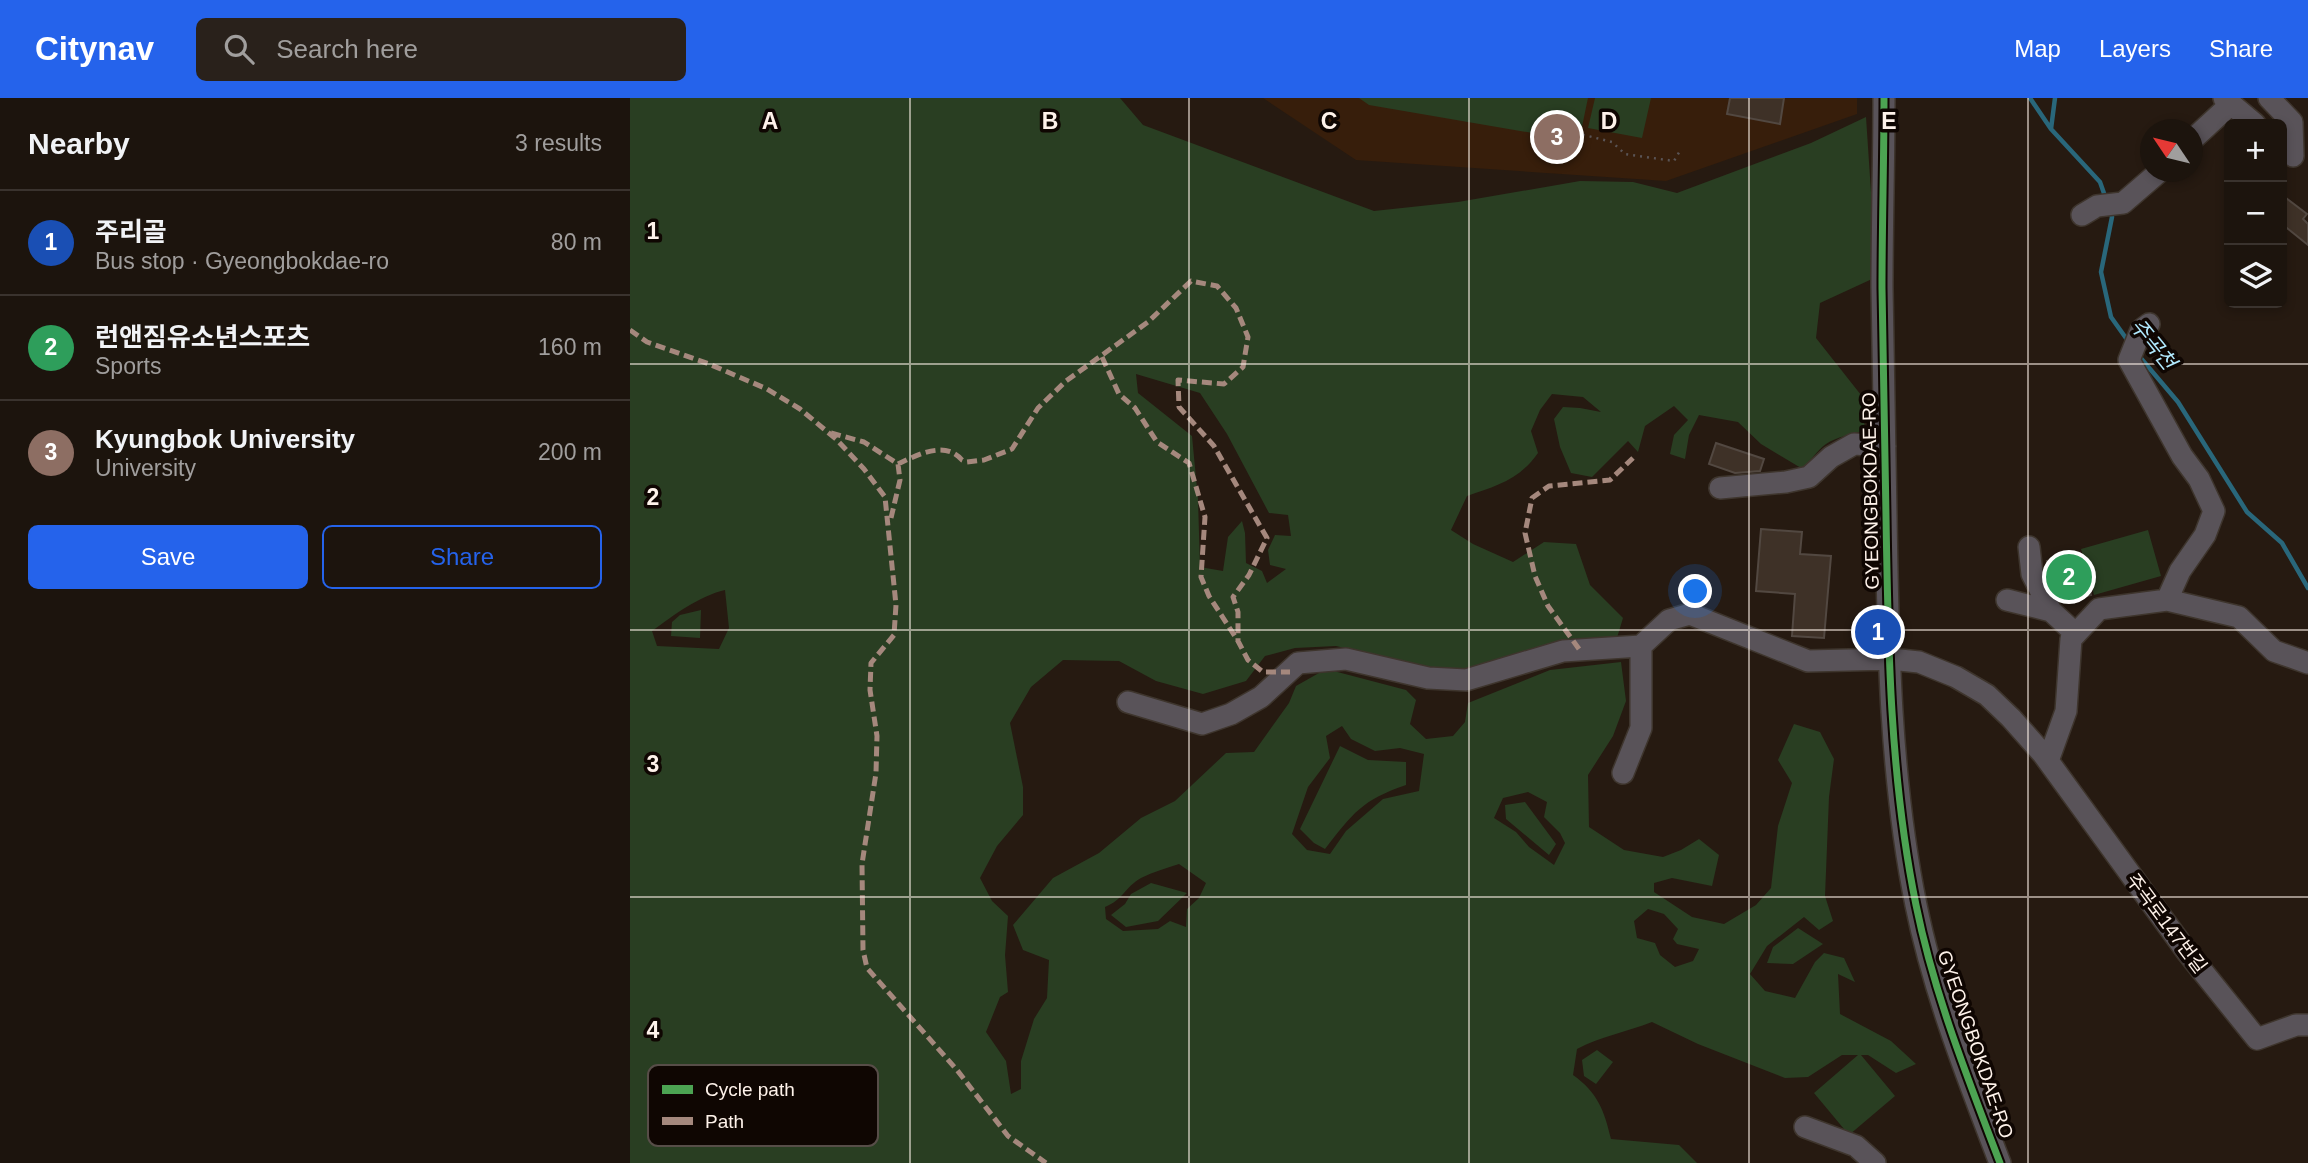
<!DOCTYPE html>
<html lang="en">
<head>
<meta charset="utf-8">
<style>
	:root { --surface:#1c140d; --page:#29211b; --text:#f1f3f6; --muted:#a09e9d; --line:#3a332e; --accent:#2563eb }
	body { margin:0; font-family:Arial,"Noto Sans KR",sans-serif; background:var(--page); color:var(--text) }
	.controls { position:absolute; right:21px; top:21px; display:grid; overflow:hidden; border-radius:10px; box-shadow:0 4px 10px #0003 }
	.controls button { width:63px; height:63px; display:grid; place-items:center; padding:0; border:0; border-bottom:2px solid var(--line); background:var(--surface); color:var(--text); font:35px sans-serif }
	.compass { position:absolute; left:1510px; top:21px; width:63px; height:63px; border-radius:50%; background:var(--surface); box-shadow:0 4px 10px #0003; rotate:305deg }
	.you { position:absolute; left:1066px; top:494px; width:24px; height:24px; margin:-18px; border:5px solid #fff; border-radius:50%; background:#1a73e8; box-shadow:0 0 0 10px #1a73e833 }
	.badge { display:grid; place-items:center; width:46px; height:46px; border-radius:50%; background:var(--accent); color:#fff; font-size:23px; font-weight:700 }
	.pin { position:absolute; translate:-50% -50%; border:4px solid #fff; box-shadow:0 2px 7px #0006 }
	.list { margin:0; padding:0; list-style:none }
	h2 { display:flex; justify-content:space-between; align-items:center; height:91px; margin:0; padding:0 28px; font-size:30px }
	h2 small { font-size:23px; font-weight:400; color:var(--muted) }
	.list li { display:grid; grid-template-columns:46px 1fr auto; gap:21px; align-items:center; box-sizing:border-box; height:105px; padding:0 28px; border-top:2px solid var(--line) }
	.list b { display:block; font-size:26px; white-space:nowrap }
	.list p { margin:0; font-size:23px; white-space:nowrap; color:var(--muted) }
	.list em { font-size:23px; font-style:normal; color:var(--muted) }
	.actions { display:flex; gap:14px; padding:21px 28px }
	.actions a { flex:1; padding:16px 0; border:2px solid var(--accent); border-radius:10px; text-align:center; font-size:24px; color:var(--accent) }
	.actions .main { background:var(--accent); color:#fff }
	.icon { flex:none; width:38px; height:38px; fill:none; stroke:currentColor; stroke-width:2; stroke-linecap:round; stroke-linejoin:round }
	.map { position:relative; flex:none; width:1678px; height:1065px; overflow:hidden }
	header { display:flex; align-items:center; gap:42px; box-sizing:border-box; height:98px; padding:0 35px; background:var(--accent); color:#fff }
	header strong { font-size:33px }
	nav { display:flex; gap:38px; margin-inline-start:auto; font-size:24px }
	.search { width:490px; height:63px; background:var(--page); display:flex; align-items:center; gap:18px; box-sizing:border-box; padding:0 24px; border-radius:10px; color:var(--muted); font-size:26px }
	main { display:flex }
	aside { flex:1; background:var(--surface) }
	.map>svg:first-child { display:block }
</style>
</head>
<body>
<header>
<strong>Citynav</strong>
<div class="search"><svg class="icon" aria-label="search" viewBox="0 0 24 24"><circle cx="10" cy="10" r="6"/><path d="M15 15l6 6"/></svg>Search here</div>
<nav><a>Map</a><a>Layers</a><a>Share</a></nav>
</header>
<main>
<aside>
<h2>Nearby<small>3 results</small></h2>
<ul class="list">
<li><span class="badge" style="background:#1a4fb4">1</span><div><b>주리골</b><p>Bus stop · Gyeongbokdae-ro</p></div><em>80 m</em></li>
<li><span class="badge" style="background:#2e9e5b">2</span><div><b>런앤짐유소년스포츠</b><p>Sports</p></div><em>160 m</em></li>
<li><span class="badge" style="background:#8d6e63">3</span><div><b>Kyungbok University</b><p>University</p></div><em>200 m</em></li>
</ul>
<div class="actions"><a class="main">Save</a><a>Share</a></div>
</aside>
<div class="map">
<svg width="1678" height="1065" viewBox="0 0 1678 1065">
	<rect width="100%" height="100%" fill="#261a11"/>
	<path fill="#371e0b" d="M633,0h594v16l-191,67 -310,-21z"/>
	<path fill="#293e22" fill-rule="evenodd" d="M0,0h490l23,27 231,86 84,-9 122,-21 53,1 44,11 134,-50 55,-26 6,90v72l-52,24 -4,35 45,57 4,35c-12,4 -29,7 -39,14 -10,7 -14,17 -25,24l-40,-24 -23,-22 -39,-7 -10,20 -4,24 -15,-5 4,-19 14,-15 -14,-14 -29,20 -7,26 -10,-11 -36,36 -21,-4 -11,-26 -6,-28 9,-12 17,1 21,4 -18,-15 -31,-3 -12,16 -9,21 7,22c-19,27 -42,33 -71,43l-16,34 22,14 40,18 31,-20 32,2 14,41 33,33 -7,23 -150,32 -43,-6 -87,-21 -41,2 -30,8 -19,25 -43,13 -47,-13 -37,-20 -56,-1 -32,27 -21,36 13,64v28l-26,31 -17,32 12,23 16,15 -3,39 3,37 -8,5 -14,35 20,29 5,33 10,-5v-28l13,-42 13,-21 2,-38 -26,-10 -10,-25 40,-47 46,-25 42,-35 34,-17 51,-48 28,-1 35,-49 7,-17 30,-17 80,21 10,10 -6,24 16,15 27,-3 12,-14 3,-19 82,-33 71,-8 5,39 -13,35 -25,39 1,52 35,23 39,7 18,-7 18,-11 20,16 -7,31 -40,-8 -18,5v9l38,25 32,7 32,-19 15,-17 7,-62 14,-43 -14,-23 16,-36 26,8 14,27 -5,38 -4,99 8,25 -14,9 -15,-13 -37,29 -17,28 15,17 30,7 20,-36 9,-9 20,5 11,24 -17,-8 2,40 51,27 25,23 -20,9 -28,-18h-7l34,41 -46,39 -35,-42 44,-38h-16l-34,22 -23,1 -87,-34 -46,-22c-25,10 -51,14 -75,27l-4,26c25,18 31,35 38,64l68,6 18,18h-1067zM506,276l64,19 27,41 42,79 19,2 3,21 -16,-1 -7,15 2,15 16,4 -19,14 -5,-12 -16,-8 -1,-30 -3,-12 -14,16 -5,34 -23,-4 -2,-68 -6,-63 -54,-43zM95,492l4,38 -10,21 -62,-3 -5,-15c22,-16 47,-35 73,-41zM712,628l9,13 24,12 25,-3 24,6 -5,37 -36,8 -37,32 -16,23 -23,-4 -15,-16 16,-47 22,-29 -4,-22zM898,694l19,10 -3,15 16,16 5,10 -11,22 -25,-18 -13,-15 -22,-14 9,-20zM549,766l27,19 -7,15 -12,11 -1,18 -16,-6 -12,8 -35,2 -17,-12 -1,-12c18,-7 20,-20 36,-29 12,-6 26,-10 38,-14zM1018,811l16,5 14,15 -5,10 4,5 22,5 -6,12 -18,6 -15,-12 -5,-12 -18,-5 -3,-17z
		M729,0h229l-9,43 -210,-36z
		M965,0h56l-9,40 -54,-10z
		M1518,432l13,46 -67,19 -13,-46z
		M71,512l-1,28 -29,-2 1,-14 8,-7z
		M710,648l28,14 38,2v23c-44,15 -53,28 -81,64l-11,-6 -14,-14z
		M895,704l31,42 -7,11 -43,-36 -1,-14z
		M521,785l36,10 -29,28 -32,6 -15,-12 14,-11 6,-10z
		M1168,830l25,16 -30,20 -26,-1 6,-16z
		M967,952l16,12 -17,22 -12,-8 -2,-16z"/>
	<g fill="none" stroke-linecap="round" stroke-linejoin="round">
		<path stroke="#29677b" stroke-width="4.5" d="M1400,0l21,31
			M1425,0l-4,31 49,53 6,17
			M1480,113l2,6 -11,55 10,45 17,24
			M1509,258l39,46 69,110 35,31 26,45"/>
	</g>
	<path fill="#3e3127" stroke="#524841" stroke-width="2" d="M1100,0h54l-4,26 -53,-10z
		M1652,97l25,19 -4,5 5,5v21l-26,-21z
		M1086,345l48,16 -4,12 -25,2 -26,-9z
		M1131,431l41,3 -2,22 31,2 -7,82 -32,-2 3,-42 -39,-3z
		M1450,455l11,42 -30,7 -6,-13 -8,-28z"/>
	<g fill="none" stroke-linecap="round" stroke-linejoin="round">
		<defs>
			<path id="minor" d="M1254,0c0,63 -2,127 -2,190 1,76 3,152 4,228 2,130 4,262 30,389 18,89 52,174 84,258
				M1594,0l31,26
				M1639,0l23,24 1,34
				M1562,42l39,-36
				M1452,117l15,-9 26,-3 36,-31
				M1519,226l-8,6 -12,30 53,96 17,23 15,32 -9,24 -25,36 -13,29
				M1090,390l66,-6 23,-5 22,-20 23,-13 31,2
				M1399,449l3,27 19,37
				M1377,502l44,11 25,23
				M498,604l74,22 29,-10 30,-17 37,-34 48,-4 82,19 38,2 97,-29 78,-5 28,-26 21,-6 118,47 82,-2 29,3 37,15 31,18 24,23 32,36 144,198 70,87 39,-14h12
				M1418,663l18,-50 5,-72 28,-30 68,-9 72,17 35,34 34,12
				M993,675l18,-45v-82
				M1175,1029l51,19 19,17"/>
		</defs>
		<use href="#minor" stroke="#3e352d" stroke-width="24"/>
		<path stroke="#5a5455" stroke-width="2.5" stroke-dasharray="2 5" stroke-linecap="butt" d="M946,35l36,9 13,12 49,7 7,-12"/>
		<use href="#minor" stroke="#595359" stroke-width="21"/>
		<path stroke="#a5887d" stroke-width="5" stroke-dasharray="10 5" stroke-linecap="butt" d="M0,232l17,12 62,22 58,25 33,20 36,30 28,30 21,28 11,108 -2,30 -23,28 -1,27 7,46 -1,37 -14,91 1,86 4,18 90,102 51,66 38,27
			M472,259l17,37 16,14 22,34 32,21 16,54 -4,60 8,19 29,45 10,19 15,12h27
			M201,335l33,9 34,22 2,16 -9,38
			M268,366c19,-9 47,-24 64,-4l5,2 17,-2 28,-11 26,-41 28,-27 82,-59 43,-41 26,5 19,22 12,29 -5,30 -19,17 -46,-4 1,27 35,39 53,92 -18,37 -16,22 5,15v29
			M949,551l-31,-43 -13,-30 -10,-43 7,-35 17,-12 61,-6 23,-22"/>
		<defs>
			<path id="cycleway" d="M1254,0c0,63 -2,127 -2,190 1,76 3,152 4,228 2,130 4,262 30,389 18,89 52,174 84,258"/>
		</defs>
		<use href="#cycleway" stroke="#0f0602" stroke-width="11"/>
		<use href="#cycleway" stroke="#4ca352" stroke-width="7"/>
	</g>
	<path fill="none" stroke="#fef2ea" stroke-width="2" stroke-opacity="0.55" d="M280,0v1065M559,0v1065M839,0v1065M1119,0v1065M1398,0v1065M0,266h1678M0,532h1678M0,799h1678"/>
	<g text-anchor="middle" stroke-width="7" stroke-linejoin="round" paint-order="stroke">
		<g font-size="19" fill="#fef2ea" stroke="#0f0602">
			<text transform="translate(1240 393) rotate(-91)" y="7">GYEONGBOKDAE-RO</text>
			<text transform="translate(1537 825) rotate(53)" y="7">주곡로147번길</text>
			<text transform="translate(1346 946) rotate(71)" y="7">GYEONGBOKDAE-RO</text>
		</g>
		<g font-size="21" font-style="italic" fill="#b1e9fe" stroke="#0f0602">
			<text transform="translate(1523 246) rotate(51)" y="7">주곡천</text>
		</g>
	</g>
	<rect x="18" y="967" width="230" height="81" rx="10" fill="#0f0602" stroke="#574d48" stroke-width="2"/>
	<rect x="32" y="987" width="31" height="9" fill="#4ca352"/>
	<rect x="32" y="1019" width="31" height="8" fill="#a5887d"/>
	<g font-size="19" fill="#fef2ea">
		<text x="75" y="998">Cycle path</text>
		<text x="75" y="1030">Path</text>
	</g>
	<g font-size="23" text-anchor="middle" font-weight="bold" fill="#fef2ea" stroke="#0f0602" stroke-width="7" stroke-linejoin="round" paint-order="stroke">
		<text x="140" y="31">A</text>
		<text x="420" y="31">B</text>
		<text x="699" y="31">C</text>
		<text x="979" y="31">D</text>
		<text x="1259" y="31">E</text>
		<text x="23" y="141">1</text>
		<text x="23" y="407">2</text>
		<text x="23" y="674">3</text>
		<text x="23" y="940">4</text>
	</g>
</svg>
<div class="controls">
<button>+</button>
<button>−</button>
<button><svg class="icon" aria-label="layers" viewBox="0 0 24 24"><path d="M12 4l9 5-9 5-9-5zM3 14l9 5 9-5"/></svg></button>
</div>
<svg class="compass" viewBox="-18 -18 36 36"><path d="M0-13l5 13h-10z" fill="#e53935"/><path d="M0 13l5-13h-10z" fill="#a09e9d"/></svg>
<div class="you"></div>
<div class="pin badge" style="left:1248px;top:534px;background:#1a4fb4">1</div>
<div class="pin badge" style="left:1439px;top:479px;background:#2e9e5b">2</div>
<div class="pin badge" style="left:927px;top:39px;background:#8d6e63">3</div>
</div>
</main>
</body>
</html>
